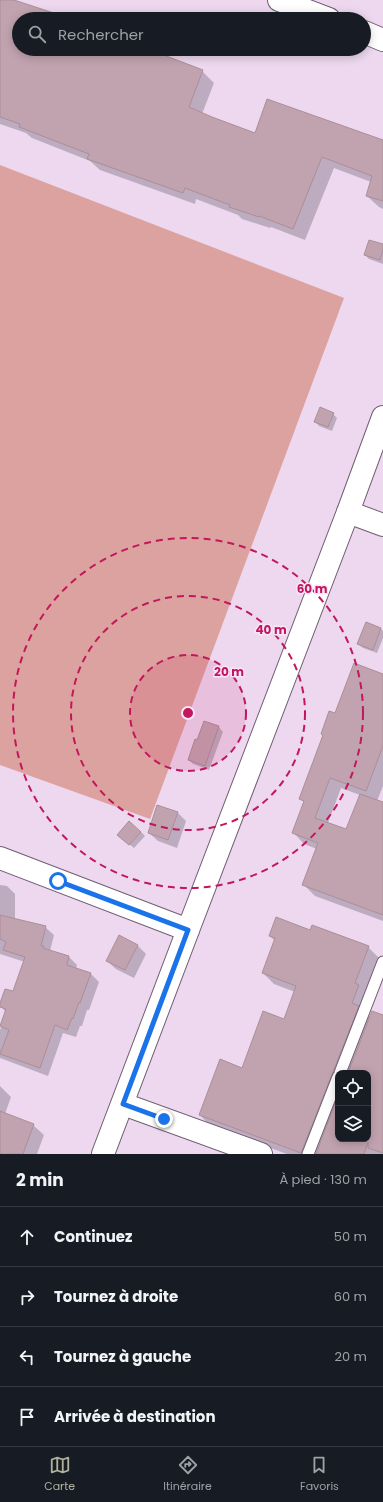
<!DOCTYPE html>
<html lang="fr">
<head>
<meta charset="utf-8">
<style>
	:root { --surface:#171b24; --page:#20242c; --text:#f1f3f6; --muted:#9ea1a6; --line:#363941; --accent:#b1b29c }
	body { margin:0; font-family:Poppins,sans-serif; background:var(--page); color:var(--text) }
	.controls { position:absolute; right:12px; bottom:12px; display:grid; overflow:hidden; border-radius:8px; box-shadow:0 2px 10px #0003 }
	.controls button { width:36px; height:36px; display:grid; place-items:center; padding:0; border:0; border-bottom:1px solid var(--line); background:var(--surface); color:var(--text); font:20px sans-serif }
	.stop { position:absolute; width:12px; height:12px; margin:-9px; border:3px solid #1a73e8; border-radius:50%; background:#fff }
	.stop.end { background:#1a73e8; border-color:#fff; box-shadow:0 1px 4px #0008 }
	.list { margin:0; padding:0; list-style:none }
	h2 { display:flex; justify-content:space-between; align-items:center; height:52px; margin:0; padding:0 16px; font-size:17px }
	h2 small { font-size:13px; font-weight:400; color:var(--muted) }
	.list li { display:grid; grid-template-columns:26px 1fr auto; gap:12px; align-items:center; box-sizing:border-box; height:60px; padding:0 16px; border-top:1px solid var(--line) }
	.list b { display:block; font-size:15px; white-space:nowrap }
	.list em { font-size:13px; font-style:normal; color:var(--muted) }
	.icon { flex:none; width:22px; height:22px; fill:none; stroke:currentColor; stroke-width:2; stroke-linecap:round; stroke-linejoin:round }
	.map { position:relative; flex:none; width:383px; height:1154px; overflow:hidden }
	.search { position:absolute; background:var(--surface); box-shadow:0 2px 10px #0003; left:12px; right:12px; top:12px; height:44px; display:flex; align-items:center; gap:10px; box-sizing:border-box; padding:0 14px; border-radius:22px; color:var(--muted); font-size:15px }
	.sheet { height:292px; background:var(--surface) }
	nav { display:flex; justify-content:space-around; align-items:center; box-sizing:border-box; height:56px; border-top:1px solid var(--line); background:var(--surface); font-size:11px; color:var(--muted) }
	nav a { display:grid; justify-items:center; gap:2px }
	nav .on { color:var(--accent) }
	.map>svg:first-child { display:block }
</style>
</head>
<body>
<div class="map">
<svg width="383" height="1154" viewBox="0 0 383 1154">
	<rect width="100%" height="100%" fill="#edd8ef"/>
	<path fill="#dca29f" d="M0,165l344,133 -194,521 -150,-54z"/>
	<path fill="#0003" fill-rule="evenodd" d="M1,0h9l56,18 1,-4 14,5h-62v30h126l57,22 12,12 -12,31 54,21 127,6v68l-4,-2 -12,-11 4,-14 -37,-14 -29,72 -34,-13 -1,1 -28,-9 -4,-4 -42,-16 -1,5 -95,-34 -10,-9 -58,-23 -6,-5 -26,-9v-120z
		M383,245v19l-14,-5 -4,-4z
		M333,414l4,4 -5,13 -13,-5 -4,-5z
		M366,623l15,6 2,2v7l-6,15 -14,-5 -5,-4z
		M383,675v111l-6,15 6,3v117l-68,-25 -11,-11 13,-36 -13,-5 -11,-12 11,-30 -3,-3 23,-63 -2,-2 13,-20zM341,788l19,7 -13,35 -19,-7z
		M205,722l14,5 4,5 -14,38 -16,-6 -4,-4z
		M177,812l9,9 -9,27 -19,-7 -9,-8z
		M141,832l4,4 -11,12 -11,-9z
		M0,885l7,1 8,8v25l30,8 9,8 -4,16 19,6 8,8 -1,4 15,5 8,8 -10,28h-2l-5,16h-2l-4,11 -13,-4 -15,43 -48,-18v-28l6,-18 -6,-6 13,-13 12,-31 -25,-8z
		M311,931l57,16 11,11 -13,35 -3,19 7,6 13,-2v138h-96l-77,-28 -10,-11 43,-46 41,-48 11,-29 -21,-8 -11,-11 12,-32 -5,-5zM338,1073h30v66h-30z
		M119,937l19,9 8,8 -12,24 -18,-9 -9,-8z
		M0,1086l11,11 -6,17 28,11 11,10 -7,19h-37z"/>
	<path fill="#c1a3af" stroke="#aa8e99" d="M0,0h14l49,16 -1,3h-43v30h129l55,21 -14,37 23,10 43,16 12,-34 116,41v61l-17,-5 6,-20 -50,-19 -29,72 -34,-13v1l-30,-10 1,-2 -45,-17 -2,5 -96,-34 2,-5 -70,-27 1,-3 -20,-7z
		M369,240l14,4v6l-3,10 -16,-5z
		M320,407l14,6 -6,14 -14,-5z
		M366,622l15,6 -8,22 -16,-6z
		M354,663l29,11v72l-17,45 -36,-13 -15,40 31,11 14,-35 23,8v113l-81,-30 16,-42 -26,-10 12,-32 -5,-2 24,-64 -2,-1 8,-23 6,2z
		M204,721l15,5 -14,40 -17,-6 7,-21 2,1z
		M157,805l21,7 -10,28 -20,-7z
		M129,821l12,11 -12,13 -12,-10z
		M0,915l46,11 -5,20h3l-1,2 26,8 -2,9 24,8 -11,30 -1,-1 -6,17 -1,-1 -5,12 -12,-5 -15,43 -40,-14 9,-24 -9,-4 6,-17 -6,-2v-4l5,-14 8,2 12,-34 -22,-7 3,-8 -6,-3z
		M276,917l34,13 2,-5 57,21 -14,37 4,2 -7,18 7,3 -58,147 -102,-38 21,-56 22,9 21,-57 21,8 12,-33 -34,-13 13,-35 -6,-2z
		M119,935l19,10 -13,25 -19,-9z
		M372,1011l11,4v138l-15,-5v-6l-4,12h-48l22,-58v43h30v-66h-20z
		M0,1111l34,13 -11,30h-23z"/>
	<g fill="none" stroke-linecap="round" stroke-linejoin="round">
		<defs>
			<path id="service" d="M340,1073l43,-111
				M308,1154l30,-77"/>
			<path id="minor" d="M279,0l50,19
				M364,32l19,8
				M348,512l35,-95
				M123,1104l138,50
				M103,1154l85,-224"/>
			<path id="tertiary" d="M0,858l188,72 160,-418 35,13"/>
		</defs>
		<use href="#service" stroke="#705e72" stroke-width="13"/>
		<use href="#minor" stroke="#705e72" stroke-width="24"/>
		<use href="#tertiary" stroke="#705e72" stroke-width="24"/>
		<use href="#service" stroke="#fff" stroke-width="11"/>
		<use href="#minor" stroke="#fff" stroke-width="22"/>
		<use href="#tertiary" stroke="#fff" stroke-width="22"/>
	</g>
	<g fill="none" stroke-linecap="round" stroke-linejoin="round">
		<path stroke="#1a73e8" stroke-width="5" d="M58,881l130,49 -65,174 41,15"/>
	</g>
	<circle cx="188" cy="713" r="58" fill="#c2185b" fill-opacity=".12"/>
	<g fill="none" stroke="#c2185b" stroke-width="2" stroke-dasharray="7 5">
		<circle cx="188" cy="713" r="58"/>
		<circle cx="188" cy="713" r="117"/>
		<circle cx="188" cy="713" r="175"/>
	</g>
	<circle cx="188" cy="713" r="6" fill="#c2185b" stroke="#fae5fc" stroke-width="2"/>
	<g font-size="12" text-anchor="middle" font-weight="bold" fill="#c2185b" stroke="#fae5fc" stroke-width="3" stroke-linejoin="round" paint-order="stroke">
		<text x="312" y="593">60 m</text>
		<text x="271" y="634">40 m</text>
		<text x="229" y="676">20 m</text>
	</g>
</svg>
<div class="controls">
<button><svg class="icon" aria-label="locate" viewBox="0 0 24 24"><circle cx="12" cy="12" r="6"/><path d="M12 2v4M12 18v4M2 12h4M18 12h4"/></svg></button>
<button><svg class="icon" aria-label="layers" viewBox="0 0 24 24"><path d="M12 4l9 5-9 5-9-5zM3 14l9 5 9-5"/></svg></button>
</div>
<div class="stop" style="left:58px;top:881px"></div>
<div class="stop end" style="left:164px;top:1119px"></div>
<div class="search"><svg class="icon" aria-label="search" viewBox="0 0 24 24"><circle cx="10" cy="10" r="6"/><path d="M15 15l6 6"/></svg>Rechercher</div>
</div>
<section class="sheet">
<h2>2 min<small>À pied · 130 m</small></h2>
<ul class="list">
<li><svg class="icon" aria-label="ahead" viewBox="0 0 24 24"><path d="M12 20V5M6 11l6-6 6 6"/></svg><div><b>Continuez</b></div><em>50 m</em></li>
<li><svg class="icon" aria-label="right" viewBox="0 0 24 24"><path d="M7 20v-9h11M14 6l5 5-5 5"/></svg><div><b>Tournez à droite</b></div><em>60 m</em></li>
<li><svg class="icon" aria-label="left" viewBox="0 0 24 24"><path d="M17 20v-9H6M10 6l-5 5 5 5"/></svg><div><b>Tournez à gauche</b></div><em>20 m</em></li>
<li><svg class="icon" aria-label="arrive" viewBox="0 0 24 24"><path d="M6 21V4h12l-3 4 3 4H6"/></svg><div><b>Arrivée à destination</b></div></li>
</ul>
</section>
<nav>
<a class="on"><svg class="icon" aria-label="map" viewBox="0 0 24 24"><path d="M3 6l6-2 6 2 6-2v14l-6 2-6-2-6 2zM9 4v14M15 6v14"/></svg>Carte</a>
<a><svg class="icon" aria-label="directions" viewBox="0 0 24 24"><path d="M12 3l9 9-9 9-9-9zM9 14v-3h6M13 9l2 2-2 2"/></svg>Itinéraire</a>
<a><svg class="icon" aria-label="saved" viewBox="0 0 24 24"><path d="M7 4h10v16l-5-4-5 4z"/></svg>Favoris</a>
</nav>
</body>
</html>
